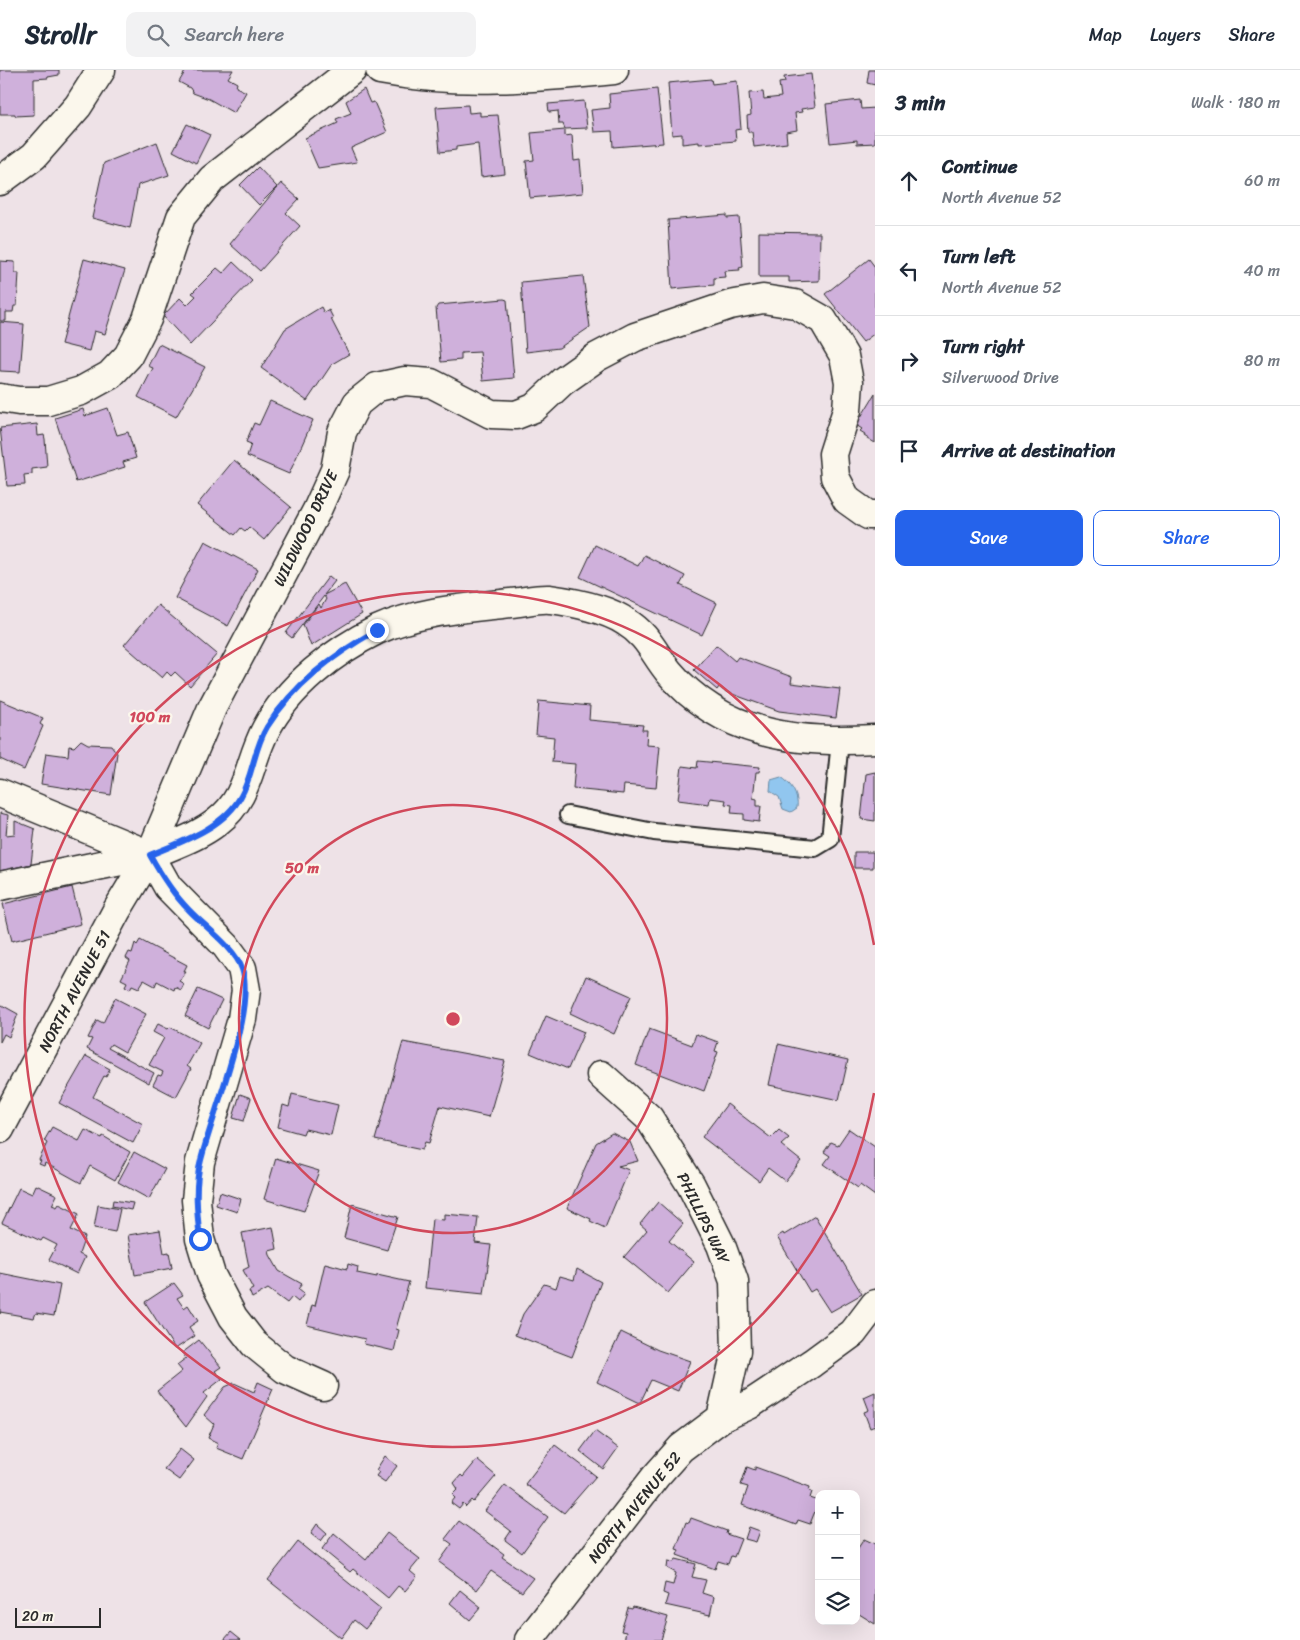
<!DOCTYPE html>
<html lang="en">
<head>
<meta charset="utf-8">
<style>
	:root { --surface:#fff; --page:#f2f2f3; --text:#1f2937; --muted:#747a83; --line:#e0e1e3; --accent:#2563eb }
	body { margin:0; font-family:Sriracha,sans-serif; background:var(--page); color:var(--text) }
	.controls { position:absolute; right:15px; bottom:15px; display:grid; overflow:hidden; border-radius:10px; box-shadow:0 5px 20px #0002 }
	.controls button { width:45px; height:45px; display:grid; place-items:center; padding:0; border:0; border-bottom:1px solid var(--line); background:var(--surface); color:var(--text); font:25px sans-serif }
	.scale { position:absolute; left:15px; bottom:12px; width:86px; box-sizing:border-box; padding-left:5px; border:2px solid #2b2b2b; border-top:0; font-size:14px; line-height:18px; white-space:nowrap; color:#2b2b2b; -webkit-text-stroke:4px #fbf7ec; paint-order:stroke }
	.stop { position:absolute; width:15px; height:15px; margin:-11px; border:4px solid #2563eb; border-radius:50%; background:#fff }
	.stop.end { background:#2563eb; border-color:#fff; box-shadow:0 1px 5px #0008 }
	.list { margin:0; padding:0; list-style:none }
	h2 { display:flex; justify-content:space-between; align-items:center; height:65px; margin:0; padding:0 20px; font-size:21px }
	h2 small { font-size:16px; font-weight:400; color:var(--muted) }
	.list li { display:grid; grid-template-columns:32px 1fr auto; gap:15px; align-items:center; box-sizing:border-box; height:90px; padding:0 20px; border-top:1px solid var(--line) }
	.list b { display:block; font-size:19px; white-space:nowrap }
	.list p { margin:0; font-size:16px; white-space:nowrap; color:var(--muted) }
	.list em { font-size:16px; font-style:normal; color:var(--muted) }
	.actions { display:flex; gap:10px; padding:15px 20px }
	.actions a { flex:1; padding:11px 0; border:1px solid var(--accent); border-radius:10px; text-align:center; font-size:18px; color:var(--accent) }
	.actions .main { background:var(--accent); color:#fff }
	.icon { flex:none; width:28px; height:28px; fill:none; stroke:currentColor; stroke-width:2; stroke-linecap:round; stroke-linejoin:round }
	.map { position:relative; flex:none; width:875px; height:1570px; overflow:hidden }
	header { display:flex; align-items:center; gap:30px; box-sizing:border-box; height:70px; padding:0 25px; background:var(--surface); border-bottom:1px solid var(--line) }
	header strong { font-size:24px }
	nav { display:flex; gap:28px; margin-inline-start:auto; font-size:18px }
	.search { width:350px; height:45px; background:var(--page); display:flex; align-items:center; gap:12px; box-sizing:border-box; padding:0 18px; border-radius:10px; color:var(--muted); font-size:19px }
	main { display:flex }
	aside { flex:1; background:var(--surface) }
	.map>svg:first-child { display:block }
</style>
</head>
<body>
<header>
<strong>Strollr</strong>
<div class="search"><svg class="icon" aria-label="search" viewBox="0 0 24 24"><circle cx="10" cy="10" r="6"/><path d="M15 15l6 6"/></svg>Search here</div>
<nav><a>Map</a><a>Layers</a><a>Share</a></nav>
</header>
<main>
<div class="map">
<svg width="875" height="1570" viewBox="0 0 875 1570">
	<rect width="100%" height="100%" fill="#eee2e7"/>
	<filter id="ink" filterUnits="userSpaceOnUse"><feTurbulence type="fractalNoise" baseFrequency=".02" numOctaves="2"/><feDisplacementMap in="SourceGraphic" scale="10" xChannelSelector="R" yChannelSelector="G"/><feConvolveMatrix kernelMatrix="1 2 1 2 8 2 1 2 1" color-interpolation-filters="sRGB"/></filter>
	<g filter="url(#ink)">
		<path fill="#91c6ef" stroke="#6888a1" d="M781,707c10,6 18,19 16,31l-6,4 -8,-3 -4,-12 -9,-6 1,-11z"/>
		<path fill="#cfb0db" stroke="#2b2b2b" d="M0,0h59v5l-11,2v1l-14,1v36l-19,1v-2h-15z
			M186,0h47l-5,8 9,5 -1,4 10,5 -12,21 -25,-14 -16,-6 -3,-5 -11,-6z
			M869,0h6v15l-8,-2z
			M811,4l4,33 -14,2 1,3 -7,1 2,17 -11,2 1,11 -33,4 -2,-15h-4l-1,-16 4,-1 -2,-22 14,-1 1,7 17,-2 -2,-14 6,-1 -1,-5z
			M711,9l1,5 25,-3 4,48 -6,1 1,11 -37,3v-2l-17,2v-10l-10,1 -4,-52z
			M364,19l6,14 4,-1 13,30 -36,16 6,14 -39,6 -13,-30 33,-15 -2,-4 15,-6 -5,-12z
			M657,19l6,54 -50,4 -1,-16 -18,1 -3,-22 19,-2 -1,-14z
			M860,30l1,9 14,-1v35l-18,1v-4l-27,3 -4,-39z
			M584,31l3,27 -22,1 -2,-5h-4l-1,-13 -9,1 -1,-8z
			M468,35l1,8 11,-1v4l18,-1 7,59 -24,3 -3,-33 -22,3v3l-16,2 -4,-45z
			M187,54l23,11 -14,28 -23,-12z
			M565,60v6l7,-1 2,26 6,-1 3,33 -53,5 -4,-37 8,-1 -3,-27z
			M157,72l12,33 -31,10 -8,43 -38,-10 12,-55z
			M258,97l19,20 -18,18 -19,-20z
			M281,113l18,16 -13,14 14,13 -40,45 -30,-27z
			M727,145v3l12,-1 4,50 -4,1 1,2 -16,1 1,6 -11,1v7l-42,4 -4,-69z
			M759,162l61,1 -1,48 -30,1v-5h-30z
			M84,189l41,11 -20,64 -11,-3 -5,20 -28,-7z
			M869,189l6,8v66l-12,9 -38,-48z
			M0,191l15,1v11h4l-2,33h-3l-1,6h-7v9h-6z
			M233,192l19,18 -62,65 -27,-29 17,-18 7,7 9,-9 -4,-3 25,-25 6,5z
			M583,206l7,51 -31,21 -33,4 -5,-70z
			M504,229l3,1 7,78 -31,3 -3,-29 -19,1v7l-20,2 -5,-54 2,-3z
			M321,237l3,6 5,-3 4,8 -2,1 18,35 -17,10 -25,37 -46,-33 24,-39z
			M0,252l24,2 -4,48 -20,-1z
			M159,274l46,23 -29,50 -38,-20 15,-29 -5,-2z
			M875,324v49l-11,-7 1,-2 -5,-3 2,-2 -6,-4z
			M270,331l43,19 -24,54 -42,-18 4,-12 -5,-2 8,-19 5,2z
			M108,338l9,27 11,-3 8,26 -13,4 2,5 -49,15 -21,-64 28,-9 2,7z
			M37,354l1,12 6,-1 1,4 2,28 -15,2v5l-8,1 1,10 -18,1 -7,-58z
			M234,390l57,47 -27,33 -15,-13 -4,4 -4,-3 -6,7 -38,-30z
			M205,471l53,28 -30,57 -53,-28z
			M595,475l43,21 6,-11 41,21 -5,9 37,18 -15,32 -122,-58z
			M329,506l6,5 -11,14 21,-11 17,30 -51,32 -8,-21 16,-21 2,4 5,-9 -2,-3 -32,42 -6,-5z
			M158,535l59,49 -27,32 -15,-14 -4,4 -4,-4 -5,6 -38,-33z
			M716,575l19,16 3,-4 54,20 -1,6 49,6 -4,29 -57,-7 -55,-20 -5,-4 -2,3 -23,-20z
			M0,630l43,18 -3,6 3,2 -19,44 -24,-11z
			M539,631l51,5 -1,14 54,5 -1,5h5l-1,15 14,1 -4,42 -32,-3 -1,9 -50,-5 2,-25 -23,-2 2,-25 -18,-2z
			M81,670l7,4 23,1 6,8 -6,42 -70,-11 5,-31 22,3 1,-10 5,1z
			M698,691l62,6 -1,5h-3l-3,26 4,1v7h4l-2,16 -15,-2v-6l-13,-1 1,-8 -7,-1 1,-4 -16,-2 -1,6 -31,-4 4,-34 15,2z
			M875,702v49l-14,-2 5,-45z
			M0,743l8,2 -2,20 9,-1v-13l20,8 -4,35 -31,7z
			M854,782h19v16h-19z
			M72,817l9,37 -69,17 -9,-37z
			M140,870l47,25 -3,6h2l-7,10 5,3 -3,6 -6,-3 -1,3 -17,-9 -2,5 -11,-6 -5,8 -7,-3 -2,4 -5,-3 2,-4 -6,-3 9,-18 -4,-3 3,-6 3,1 3,-10 2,2z
			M586,906l45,20 -17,38 -44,-21z
			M198,919l24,11 -14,28 -23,-12z
			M115,928l31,16 -21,38 -14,-8 -3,4 46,25 -5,10 -62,-34 5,-10 -4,-1 9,-18 6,3z
			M0,934l18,10 -9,23 -5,-3 -4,8z
			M546,946l38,16 -16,37 -38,-16z
			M158,954l10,5 2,-2 30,16 -13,23 4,3 -15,28 -23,-12 5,-10 3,1 2,-4 -14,-7 15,-27 -11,-6z
			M649,959l43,16 4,-11 22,8 -3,9 3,1 -14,39 -68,-26z
			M403,972l102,19 -16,56 -49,-11 -11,37 -4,-1 -3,8 -47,-10z
			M778,974l70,16 -9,40 -70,-15z
			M86,986l24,13 -4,8 -2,-1 -11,21 50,27 -10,19 -74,-40z
			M240,1024l11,4 -7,23 -11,-3z
			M292,1024l46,11 -7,30 -26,-6 -2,5 -25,-7 5,-22 6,2z
			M727,1034l44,34 8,-8 10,8 -8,7 20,16 -16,20 -17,-13 -9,13 -57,-44z
			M52,1057l27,14 6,-11 17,8 1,-2 27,16 -15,28 -25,-14 -9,17 -36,-20 -1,3 -5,-2 2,-3 -2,-1 8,-17 -3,-2z
			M849,1059l26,18v49l-15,-11 -2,3 -34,-24 6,-8 -6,-4 7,-10 7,3z
			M612,1063l18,9 8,19 -20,5 11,4 -24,58 -15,-7 1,-2 -24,-11 29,-65z
			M134,1082l31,17 -16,30 -31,-17z
			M276,1088l43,13 -15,40 -40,-12z
			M36,1115l21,10 -5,10 5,2 2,-3 20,10 -8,16 14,7 -6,17 6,3 -8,17 -28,-14 8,-15 -14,-7 -2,3 -39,-18 17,-35 13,6z
			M220,1122l21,7 -4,13 -21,-7z
			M113,1130l20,3 -2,7 -19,-4z
			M658,1132l25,22 -14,17 25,21 -26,31 -44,-36 23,-27 -7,-6z
			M352,1134l46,13 -11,33 -43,-12z
			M98,1135l22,4 -5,23 -21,-4z
			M444,1144l34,3 -3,26 16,2 -7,49 -59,-6 7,-69 12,1z
			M815,1146l47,78 -32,18 -15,-23 -5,3 -33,-55 6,-4 1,2z
			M273,1157l4,22 -8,2 1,4 9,16 23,13 -4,5 6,5 -6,8 -6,-5 -5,6 -19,-14 -16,9 -3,-7 4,-2 -10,-19 6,-3 -7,-34z
			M160,1160l4,23 5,-1 3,16 -37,7 -7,-40z
			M325,1193l22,6 1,-5 10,3 -1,6 20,4v-2l32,7 -13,47 3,1 -5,21 -30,-7 1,-5 -58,-14 5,-20 3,1z
			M577,1199l24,13 -29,75 -57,-22 8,-21 21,-30 12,4 4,-12 14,4z
			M0,1203l60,12 -6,31 -18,-3 -2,5 -34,-6v2z
			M174,1213l9,12 -6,3 7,10 4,-3 10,16 -9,6 6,9 -20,13 -30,-47z
			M621,1262l37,18 32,11 -12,30 -27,-11 -11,23 -43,-21z
			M199,1270l22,27 -6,4 7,8 -18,14 3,4 -21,30 -29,-36 25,-20 -5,-6 9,-7 -4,-5z
			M258,1312l15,7 -30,70 -27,-11 2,-5 -10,-5 6,-14 -10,-9 21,-28 9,-4 20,9z
			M875,1322v34l-5,2 -6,-16 5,-2 -5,-13z
			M595,1361l23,17 -15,21 -23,-18z
			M555,1375l41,31 -32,37 -39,-29z
			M180,1379l14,11 -15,20 -15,-11z
			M385,1386l12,10 -12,16 -9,-6 3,-4 -3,-2z
			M477,1390l19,16 -22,26 -2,-2 -6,7 -3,-3 -4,5 -8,-6 4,-5 -3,-3 6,-6 -4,-6 7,-8 2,2z
			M747,1397l8,3v-3l55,20 -1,4 3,1 -2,6 9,3 -9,23 -12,-4 -2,5 -54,-20 6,-18 -7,-2z
			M505,1415l43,32 -26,36 -17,-13 6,-9 -26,-20z
			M691,1448l36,13 -1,3 15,5 -7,18 -3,-1 -3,8 -10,-3 -3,8 -38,-14 2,-5 -3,-1 10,-27 3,1z
			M459,1451l45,33 -2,3 31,21 -11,14 -31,-21 -14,19 -38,-28 13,-18 -7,-5z
			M317,1454l10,9 -6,8 -10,-8z
			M749,1457l11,4 -4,11 -11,-3z
			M334,1463l32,27 21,-27 33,26 -10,12 7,6 -12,14 -7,-5 -10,12 -35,-29 -3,3 -28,-23z
			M864,1469l11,5v80l-19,-12v-61z
			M298,1472l83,67 -16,20 -11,-9 -13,18 -73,-58z
			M676,1489l20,5 -4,13 14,3 -4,13 12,4 -4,18 -45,-10 3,-10 -5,-2 2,-10 8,2 3,-12 -9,-5 1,-7 6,1z
			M460,1520l21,17 -11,13 -20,-17z
			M633,1537l35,10 -7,23h-37l2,-8 -5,-1 7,-23 4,1z
			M231,1562l10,8h-17z"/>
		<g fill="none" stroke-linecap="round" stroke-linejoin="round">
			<defs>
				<path id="service" d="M568,745l86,17 161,16 15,-9 10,-98"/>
				<path id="minor" d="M380,0c78,15 156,8 234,0
					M0,328l19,3h29l33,-10 29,-16 18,-19 19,-37 34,-102 31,-38 140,-109
					M0,723l150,62c23,-10 48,-18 67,-33 33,-25 31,-60 49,-93 22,-42 68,-78 111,-99 41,-19 89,-22 134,-27 12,-1 27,-5 39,-4 22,3 58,10 76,23 22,13 28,32 43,50 53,63 128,72 206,67
					M150,785l18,32 58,59 16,22 4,22 -4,29 -42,143 -4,38 4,39 11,36 22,42 21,27 31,25 38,17
					M0,816l150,-31
					M601,1005l48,43 42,67 30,60 13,36 2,70 -15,67
					M0,1059l117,-219 33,-55 62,-147 105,-198 18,-40 7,-38 15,-29 20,-16 28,-6 26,2 60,31 25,1 18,-7 29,-27 34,-24 38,-20 95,-32 33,-6 32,5 28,16 21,36 5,26 -2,28 -14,44 2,23 12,23 21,15h7
					M529,1570l127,-164 25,-28 40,-30 28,-13 63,-42 41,-30 22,-29"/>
				<path id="tertiary" d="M0,111l34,-25 44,-50 23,-36"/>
			</defs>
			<use href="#service" stroke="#2b2b2b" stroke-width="20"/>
			<use href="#minor" stroke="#2b2b2b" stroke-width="31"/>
			<use href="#tertiary" stroke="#2b2b2b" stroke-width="31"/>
			<use href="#service" stroke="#fbf7ec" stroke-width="16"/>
			<use href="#minor" stroke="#fbf7ec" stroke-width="28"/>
			<use href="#tertiary" stroke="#fbf7ec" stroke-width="28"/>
		</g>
	</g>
	<g fill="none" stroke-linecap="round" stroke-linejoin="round" filter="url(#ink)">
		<path stroke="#2563eb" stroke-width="6" d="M200,1169c-3,-26 -6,-53 1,-79 11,-45 55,-151 41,-191 -7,-21 -38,-43 -53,-59 -17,-17 -28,-35 -39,-55 31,-13 74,-27 91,-59 12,-21 13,-48 26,-69 27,-43 66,-72 110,-97"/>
	</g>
	<g fill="none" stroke="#d1495b" stroke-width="2.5">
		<circle cx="453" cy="949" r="214"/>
		<path d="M874 1023A428 428 0 1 1 874 875"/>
	</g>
	<g text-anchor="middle" stroke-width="4.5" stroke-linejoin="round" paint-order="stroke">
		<g font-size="16" fill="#2b2b2b" stroke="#fbf7ec">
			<text transform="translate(305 458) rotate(-64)" y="6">WILDWOOD DRIVE</text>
			<text transform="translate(74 921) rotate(-62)" y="6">NORTH AVENUE 51</text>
			<text transform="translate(704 1148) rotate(64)" y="6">PHILLIPS WAY</text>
			<text transform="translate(634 1437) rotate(-51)" y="6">NORTH AVENUE 52</text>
		</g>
	</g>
	<circle cx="453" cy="949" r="8" fill="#d1495b" stroke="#fbf7ec" stroke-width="2.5"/>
	<g font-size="15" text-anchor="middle" font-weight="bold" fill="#d1495b" stroke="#fbf7ec" stroke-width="4.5" stroke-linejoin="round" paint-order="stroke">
		<text x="150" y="652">100 m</text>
		<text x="302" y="803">50 m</text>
	</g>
</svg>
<div class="controls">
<button>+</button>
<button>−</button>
<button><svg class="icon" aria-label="layers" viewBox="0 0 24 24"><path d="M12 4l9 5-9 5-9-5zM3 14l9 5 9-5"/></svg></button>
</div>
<div class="scale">20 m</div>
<div class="stop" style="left:200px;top:1169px"></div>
<div class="stop end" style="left:377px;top:560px"></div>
</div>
<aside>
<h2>3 min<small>Walk · 180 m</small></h2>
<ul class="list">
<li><svg class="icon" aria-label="ahead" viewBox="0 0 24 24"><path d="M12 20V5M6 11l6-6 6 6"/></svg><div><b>Continue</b><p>North Avenue 52</p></div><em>60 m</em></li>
<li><svg class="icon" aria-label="left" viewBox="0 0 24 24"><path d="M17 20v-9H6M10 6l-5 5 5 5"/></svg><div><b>Turn left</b><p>North Avenue 52</p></div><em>40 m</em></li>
<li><svg class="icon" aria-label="right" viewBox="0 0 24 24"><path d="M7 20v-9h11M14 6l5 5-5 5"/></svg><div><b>Turn right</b><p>Silverwood Drive</p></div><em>80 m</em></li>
<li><svg class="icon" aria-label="arrive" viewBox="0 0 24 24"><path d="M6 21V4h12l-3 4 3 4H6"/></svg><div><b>Arrive at destination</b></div></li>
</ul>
<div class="actions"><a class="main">Save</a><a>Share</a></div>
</aside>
</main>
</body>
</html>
